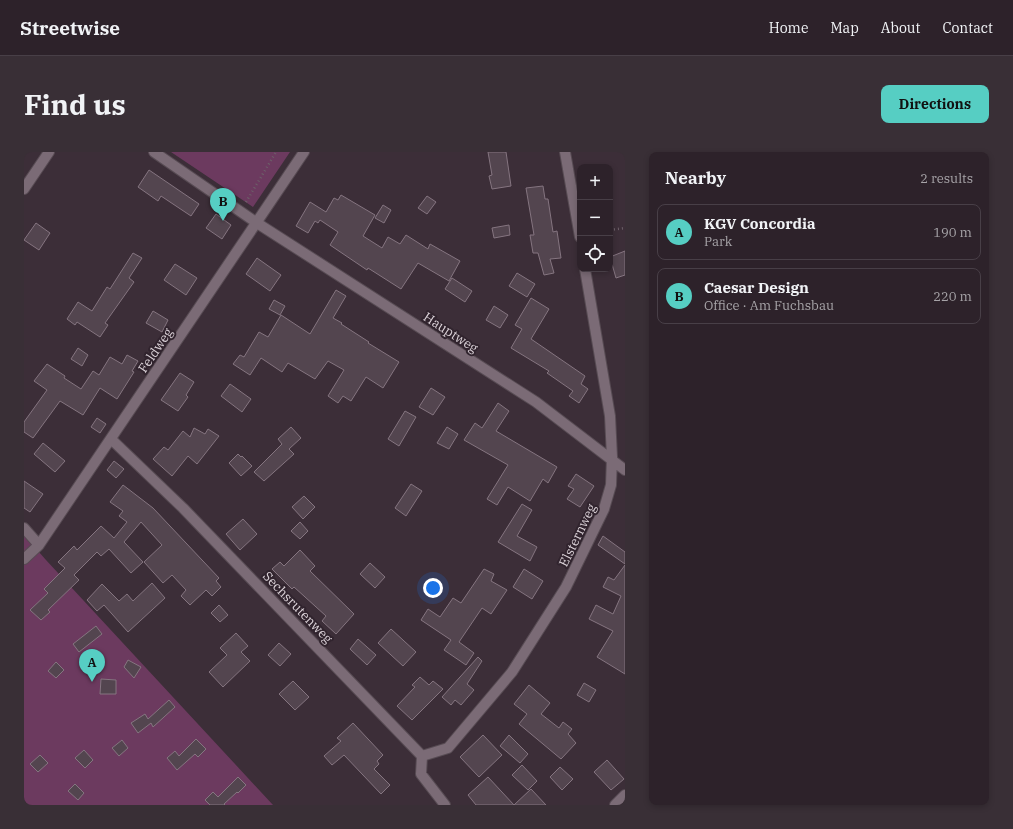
<!DOCTYPE html>
<html lang="en">
<head>
<meta charset="utf-8">
<style>
	:root { --surface:#2d222a; --page:#392f36; --text:#f1f3f6; --muted:#a7a4a8; --line:#483f47; --accent:#56cec3 }
	body { margin:0; font-family:"IBM Plex Serif",serif; background:var(--page); color:var(--text) }
	.controls { position:absolute; right:12px; top:12px; display:grid; overflow:hidden; border-radius:8px; box-shadow:0 2px 6px #0003 }
	.controls button { width:36px; height:36px; display:grid; place-items:center; padding:0; border:0; border-bottom:1px solid var(--line); background:var(--surface); color:var(--text); font:20px sans-serif }
	.you { position:absolute; left:409px; top:436px; width:14px; height:14px; margin:-10px; border:3px solid #fff; border-radius:50%; background:#1a73e8; box-shadow:0 0 0 6px #1a73e833 }
	.badge { display:grid; place-items:center; width:26px; height:26px; border-radius:50%; background:var(--accent); color:#111; font-size:13px; font-weight:700 }
	.pin { position:absolute; translate:-50% -33px; filter:drop-shadow(0 1px 2px #0008) }
	.pin::after { content:''; position:absolute; top:21px; width:14px; height:12px; background:inherit; clip-path:polygon(0 0,100% 0,50% 100%) }
	.list { margin:0; padding:0; list-style:none }
	h2 { display:flex; justify-content:space-between; align-items:center; height:52px; margin:0; padding:0 16px; font-size:17px }
	h2 small { font-size:13px; font-weight:400; color:var(--muted) }
	.list li { display:grid; grid-template-columns:26px 1fr auto; gap:12px; align-items:center; box-sizing:border-box; height:56px; margin:0 8px 8px; padding:0 8px; border:1px solid var(--line); border-radius:8px }
	.list b { display:block; font-size:15px; white-space:nowrap }
	.list p { margin:0; font-size:13px; white-space:nowrap; color:var(--muted) }
	.list em { font-size:13px; font-style:normal; color:var(--muted) }
	.icon { flex:none; width:22px; height:22px; fill:none; stroke:currentColor; stroke-width:2; stroke-linecap:round; stroke-linejoin:round }
	.map { position:relative; flex:none; width:601px; height:653px; overflow:hidden; border-radius:8px }
	header { display:flex; align-items:center; gap:24px; box-sizing:border-box; height:56px; padding:0 20px; background:var(--surface); border-bottom:1px solid var(--line) }
	header strong { font-size:19px }
	nav { display:flex; gap:22px; margin-inline-start:auto; font-size:14px }
	.intro { display:flex; align-items:center; justify-content:space-between; box-sizing:border-box; height:96px; padding:0 24px }
	h1 { margin:0; font-size:28px }
	.button { padding:10px 18px; border-radius:8px; background:var(--accent); color:#111; font-size:14px; font-weight:700 }
	main { display:flex; gap:24px; padding:0 24px }
	aside { flex:1; background:var(--surface); border-radius:8px; box-shadow:0 2px 6px #0003 }
	.map>svg:first-child { display:block }
</style>
</head>
<body>
<header>
<strong>Streetwise</strong>
<nav><a>Home</a><a>Map</a><a>About</a><a>Contact</a></nav>
</header>
<div class="intro"><h1>Find us</h1><a class="button">Directions</a></div>
<main>
<div class="map">
<svg width="601" height="653" viewBox="0 0 601 653">
	<rect width="100%" height="100%" fill="#3c2e38"/>
	<path fill="#6c3a5f" d="M147,0h119l-37,55z
		M0,383l22,25 227,245h-249z"/>
	<path fill="#53454f" stroke="#857580" d="M464,0h18l5,34 -19,3 -3,-13 3,-1z
		M125,18l50,34 -8,12 -30,-20 -3,5 -20,-14z
		M519,34l2,13h3l5,33 4,-1 4,27 -11,1 4,14 -10,2 -6,-22h-5l-3,-18h4l-8,-47z
		M317,43l34,20 -12,21 19,12 6,-11 12,7 6,-9 22,14 2,-5 30,17 -11,20 -31,-18 -17,26 -33,-21 -1,2 -37,-25 8,-13 -18,-12 -2,3 -3,-2 -7,12 -12,-7 14,-24 16,10 8,-14 4,2z
		M403,44l9,6 -9,12 -9,-6z
		M359,53l8,5 -7,13 -9,-5z
		M192,62l15,11 -9,14 -16,-11z
		M12,71l14,10 -11,17 -15,-10z
		M485,73l1,10 -16,3 -2,-10z
		M601,99v24l-9,3 -6,-21z
		M109,101l9,5 -13,20 5,4 -29,41 3,2 -8,12 -23,-15 -2,3 -8,-6 11,-17 14,9 15,-24 3,2z
		M233,106l24,17 -11,16 -24,-17z
		M151,112l22,14 -11,17 -22,-15z
		M493,121l18,11 -8,13 -18,-11z
		M428,126l20,13 -7,11 -20,-13z
		M312,138l10,6 -13,22 9,5 -1,1 28,18 -1,1 31,19 -16,26 -17,-11 -15,24 -8,-5 -5,7 -10,-7 16,-26 -16,-9 -13,18 -27,-16 -6,9 -21,-14 -11,17 -17,-11 7,-9 4,2 15,-25 9,5 13,-22 29,19z
		M507,146l18,11 -18,30 54,37 -4,8 7,5 -9,14 -10,-7 4,-5 -26,-18 2,-2 -38,-23 11,-19 -7,-4z
		M250,148l11,6 -5,9 -11,-6z
		M470,154l14,9 -8,13 -14,-8z
		M129,159l15,9 -6,12 -16,-9z
		M54,196l10,7 -6,11 -11,-7z
		M103,203l11,6 -6,10 2,1 -17,27 -17,-11 -17,27 -23,-14 -27,37 -9,-6v-10l23,-32 -13,-9 13,-17 18,12 -1,2 17,11 12,-18 6,4 11,-18 12,7z
		M156,221l14,9 -8,13 2,2 -10,14 -17,-11z
		M206,232l21,15 -9,13 -21,-16z
		M407,236l14,9 -12,18 -14,-8z
		M474,251l11,8 -13,20 61,36 -9,16 -5,-4 -13,22 -22,-14 -11,18 -10,-6 21,-34 -44,-25 11,-17 7,5z
		M381,259l11,6 -17,29 -11,-7z
		M73,266l9,6 -6,9 -9,-6z
		M267,275l10,11 -12,11 5,5 -30,27 -10,-9 28,-28 -4,-5z
		M423,275l11,7 -9,15 -12,-6z
		M170,276l11,6 3,-5 11,7 -22,28 -9,-8 -16,20 -19,-17 11,-12 4,3 15,-19 7,6z
		M19,291l22,18 -10,11 -21,-18z
		M214,302l3,3 1,-1 10,10 -11,10 -12,-13z
		M90,309l10,8 -8,9 -9,-8z
		M552,322l18,12 -14,21 -13,-8 7,-10 -6,-3z
		M0,329l19,13 -13,18 -6,-4z
		M387,332l11,7 -16,25 -11,-8z
		M99,333l30,23 66,70 -3,3 5,6 -9,9 -6,-6 -16,15 -9,-9 5,-6 -14,-15 -9,8 -19,-21 18,-17 -21,-23 -17,20 19,20 -12,11 -22,-24 -8,7 -4,-4 -23,23 5,5 -31,30 2,2 -9,8 -11,-10 18,-17 -4,-4 21,-21 -7,-6 16,-16 3,4 24,-24 13,12 13,-16 -8,-6 4,-5 -13,-9z
		M280,344l11,11 -12,12 -11,-12z
		M498,352l10,6 -15,26 20,11 -7,14 -32,-19z
		M219,367l14,15 -17,16 -14,-16z
		M276,370l8,9 -8,8 -9,-8z
		M579,384l22,16v12l-27,-19z
		M276,398l15,16 -5,5 44,43 -18,20 -14,-13 4,-5 -32,-29 -2,2 -20,-20 8,-7 4,4z
		M346,411l15,14 -10,11 -15,-14z
		M601,413v109l-28,-17 16,-26 -24,-12 7,-14 17,9 8,-18 -18,-9 5,-10 6,3z
		M460,417l10,5 -3,7 16,9 -16,24 -9,-6 -23,34 15,11 -8,12 -22,-15 7,-10 -30,-20 7,-11 12,8 13,-19 8,5z
		M500,417l19,12 -11,18 -19,-12z
		M128,431l13,15 -37,34 -24,-27 -7,6 -10,-11 15,-16 17,17 8,-7 6,7z
		M195,453l9,10 -8,7 -9,-9z
		M72,474l6,8 -23,18 -6,-8z
		M367,477l25,23 -13,14 -25,-23z
		M212,481l12,13 -7,6 9,9 -27,26 -14,-15 18,-17 -7,-7z
		M334,487l18,16 -9,10 -17,-16z
		M255,491l12,11 -11,12 -12,-11z
		M454,505l4,4 -15,23 7,6 -13,15 -6,-5 -4,5 -9,-8z
		M104,508l13,7 -7,11 -10,-11z
		M32,510l8,8 -8,8 -8,-7z
		M396,525l9,8 4,-4 10,8 -31,31 -15,-14 18,-19 -3,-2z
		M77,527l15,1v14h-16z
		M269,529l16,16 -14,13 -16,-16z
		M560,531l12,7 -7,12 -12,-7z
		M505,533l21,18 -9,11 18,14 4,-6 9,7 -4,5 8,9 -15,16 -42,-35 8,-10 -13,-10z
		M145,548l6,7 -22,20 -2,-4 -13,10 -7,-10 14,-9 3,5z
		M329,571l30,32 -6,6 2,3 -5,5 16,16 -9,9 -37,-39 -12,10 -8,-9 17,-15 -4,-3z
		M459,583l19,20 -23,22 -19,-20z
		M485,583l19,19 -8,9 -20,-17z
		M172,587l10,10 -8,8 -3,-3 -18,16 -10,-12 8,-7 4,5z
		M98,588l6,8 -9,8 -7,-8z
		M60,598l9,10 -8,8 -10,-10z
		M16,603l8,8 -10,9 -8,-8z
		M583,608l17,19 -13,11 -17,-18z
		M498,613l15,16 -9,9 -16,-15z
		M536,615l13,12 -11,11 -12,-13z
		M214,625l8,8 -8,8 -1,-1 -13,12 1,1h-15l-5,-5 8,-8 5,5z
		M464,625l26,28 17,-16 15,16h-70l-8,-10z
		M51,632l9,9 -6,7 -10,-9z"/>
	<g fill="none" stroke-linecap="round" stroke-linejoin="round">
		<defs>
			<path id="minor" d="M130,0l103,71 279,179 89,68
				M541,0l15,85
				M0,37l25,-37
				M87,287l72,69 239,248 -1,18 24,31
				M0,376l15,17
				M0,407l15,-14 265,-393
				M398,604l26,-8 64,-76 54,-85 38,-78 7,-24 1,-28 -2,-41 -25,-147
				M591,653l10,-10"/>
		</defs>
		<use href="#minor" stroke="#574b53" stroke-width="12"/>
		<path stroke="#6d6069" stroke-width="2.5" stroke-dasharray="1 3" stroke-linecap="butt" d="M222,50l30,-50
			M586,78l15,-2"/>
		<use href="#minor" stroke="#7b6b76" stroke-width="10"/>
	</g>
	<g text-anchor="middle" stroke-width="4" stroke-linejoin="round" paint-order="stroke">
		<g font-size="13" fill="#dcd3d9" stroke="#31242e">
			<text transform="translate(427 180) rotate(33)" y="5">Hauptweg</text>
			<text transform="translate(131 198) rotate(-56)" y="5">Feldweg</text>
			<text transform="translate(553 383) rotate(-64)" y="5">Elsternweg</text>
			<text transform="translate(274 455) rotate(46)" y="5">Sechsrutenweg</text>
		</g>
	</g>
</svg>
<div class="controls">
<button>+</button>
<button>−</button>
<button><svg class="icon" aria-label="locate" viewBox="0 0 24 24"><circle cx="12" cy="12" r="6"/><path d="M12 2v4M12 18v4M2 12h4M18 12h4"/></svg></button>
</div>
<div class="you"></div>
<div class="pin badge" style="left:68px;top:530px">A</div>
<div class="pin badge" style="left:199px;top:69px">B</div>
</div>
<aside>
<h2>Nearby<small>2 results</small></h2>
<ul class="list">
<li><span class="badge">A</span><div><b>KGV Concordia</b><p>Park</p></div><em>190 m</em></li>
<li><span class="badge">B</span><div><b>Caesar Design</b><p>Office · Am Fuchsbau</p></div><em>220 m</em></li>
</ul>
</aside>
</main>
</body>
</html>
